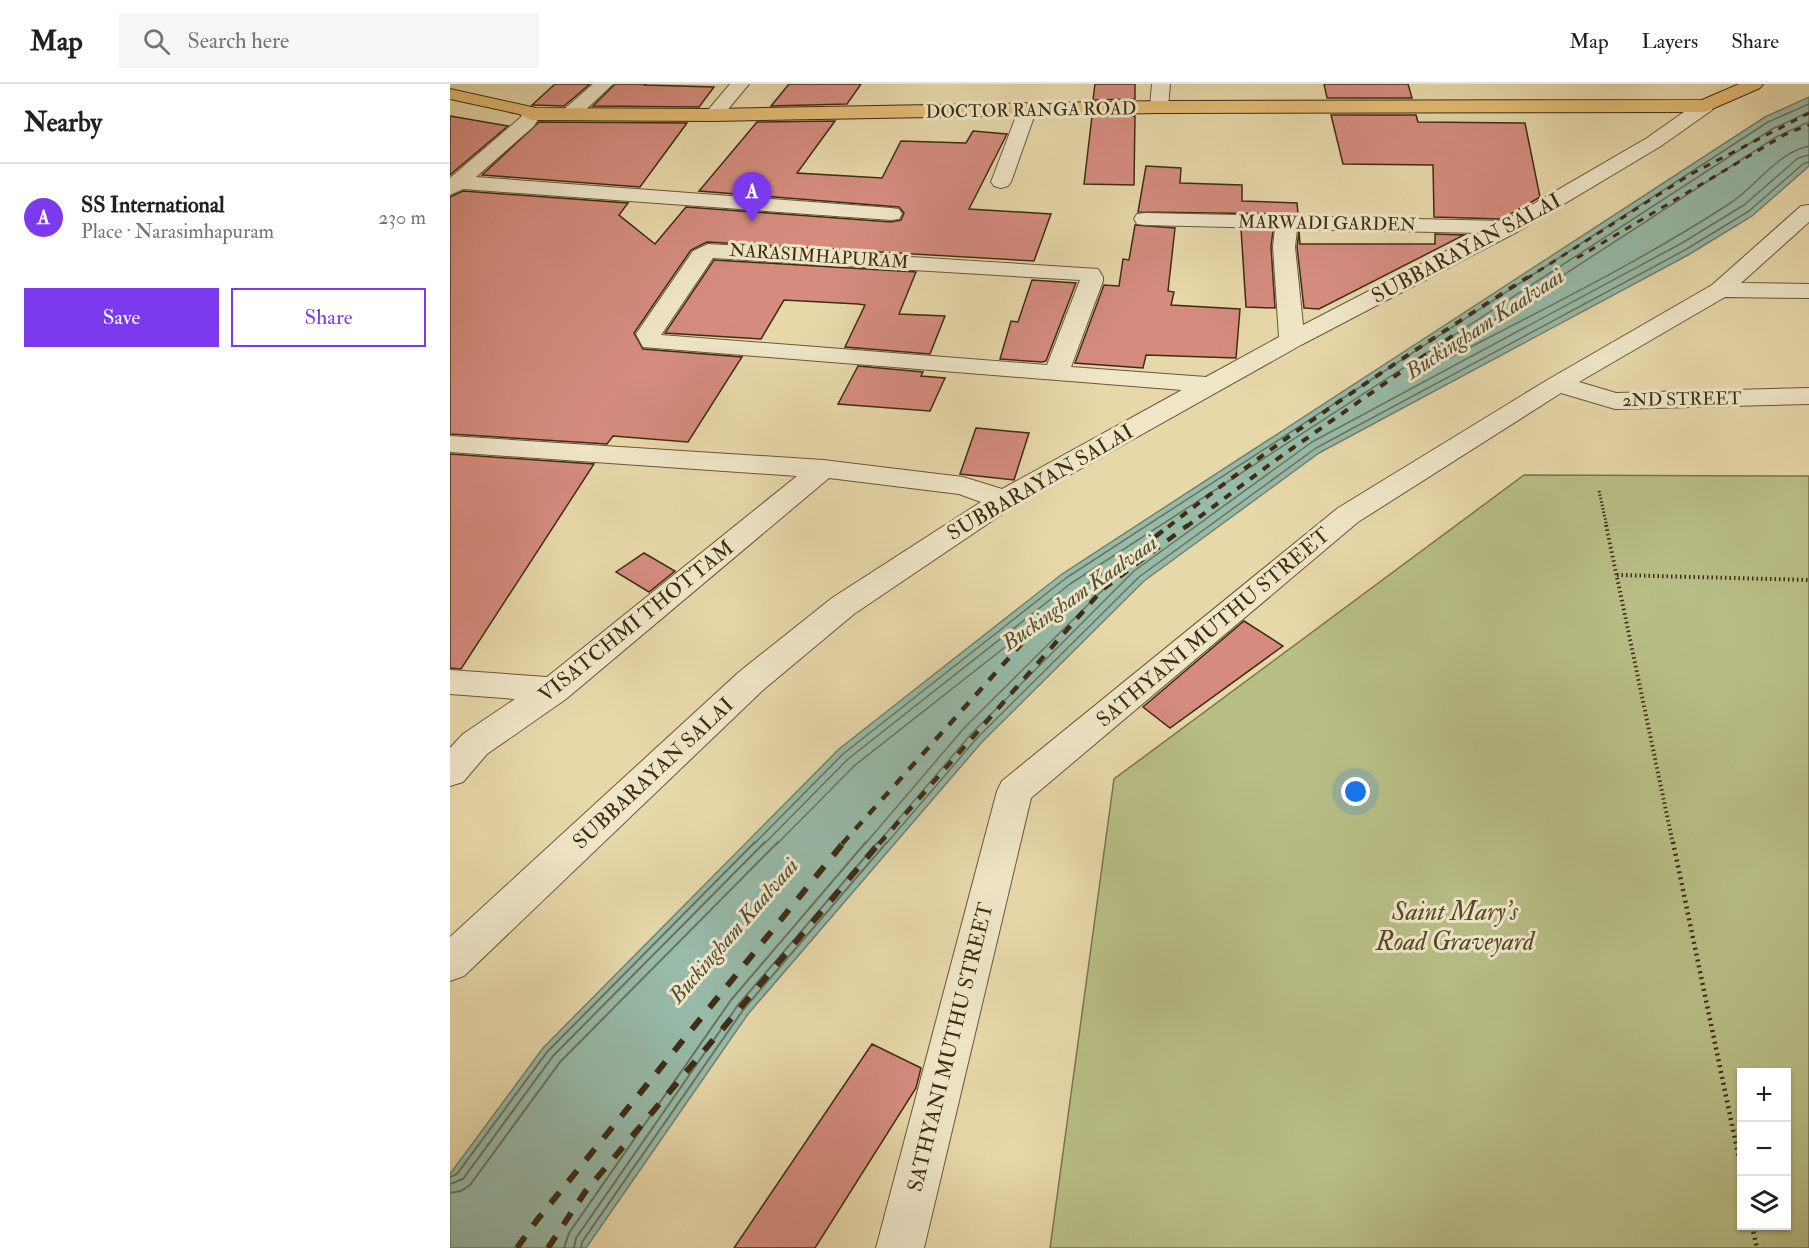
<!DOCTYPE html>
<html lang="en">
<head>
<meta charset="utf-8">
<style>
	:root { --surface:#fff; --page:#f6f6f6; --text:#202124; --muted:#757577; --line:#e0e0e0; --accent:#7c3aed }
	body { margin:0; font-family:"IM FELL Double Pica",serif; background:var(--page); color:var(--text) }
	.controls { position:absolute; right:18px; bottom:18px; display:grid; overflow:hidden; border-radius:0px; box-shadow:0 2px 4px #0004 }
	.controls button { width:54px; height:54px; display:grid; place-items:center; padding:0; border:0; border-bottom:2px solid var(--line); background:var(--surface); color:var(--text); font:30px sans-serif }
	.you { position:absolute; left:906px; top:708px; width:21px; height:21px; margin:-15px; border:4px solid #fff; border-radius:50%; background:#1a73e8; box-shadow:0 0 0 9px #1a73e833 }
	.badge { display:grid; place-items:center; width:39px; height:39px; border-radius:50%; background:var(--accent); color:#fff; font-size:20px; font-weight:700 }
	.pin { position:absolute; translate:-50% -50px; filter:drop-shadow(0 2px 3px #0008) }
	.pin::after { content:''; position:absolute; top:32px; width:21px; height:18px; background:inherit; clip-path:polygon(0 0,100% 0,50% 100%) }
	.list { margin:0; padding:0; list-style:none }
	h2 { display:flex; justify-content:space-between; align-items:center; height:78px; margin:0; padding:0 24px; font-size:26px }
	h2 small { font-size:20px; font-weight:400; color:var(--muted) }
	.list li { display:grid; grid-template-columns:39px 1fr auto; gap:18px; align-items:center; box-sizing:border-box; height:108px; padding:0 24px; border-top:2px solid var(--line) }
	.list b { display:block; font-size:22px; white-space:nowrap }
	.list p { margin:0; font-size:20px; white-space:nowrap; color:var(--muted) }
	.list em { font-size:20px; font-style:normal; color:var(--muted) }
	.actions { display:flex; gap:12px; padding:18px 24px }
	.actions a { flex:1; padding:14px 0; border:2px solid var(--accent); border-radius:0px; text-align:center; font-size:21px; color:var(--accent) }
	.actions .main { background:var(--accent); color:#fff }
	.icon { flex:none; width:33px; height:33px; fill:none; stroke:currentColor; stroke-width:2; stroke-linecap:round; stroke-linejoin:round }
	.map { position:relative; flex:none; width:1359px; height:1164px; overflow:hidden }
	header { display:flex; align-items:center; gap:36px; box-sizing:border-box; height:84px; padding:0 30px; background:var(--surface); border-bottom:2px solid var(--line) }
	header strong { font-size:28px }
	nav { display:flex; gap:33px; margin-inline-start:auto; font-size:21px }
	.search { width:420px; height:54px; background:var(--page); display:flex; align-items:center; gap:15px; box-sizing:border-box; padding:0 21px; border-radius:0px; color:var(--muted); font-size:22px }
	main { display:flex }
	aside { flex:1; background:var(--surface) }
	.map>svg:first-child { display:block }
</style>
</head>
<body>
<header>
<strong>Map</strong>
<div class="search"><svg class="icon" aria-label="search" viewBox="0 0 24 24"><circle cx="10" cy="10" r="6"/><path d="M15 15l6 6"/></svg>Search here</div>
<nav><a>Map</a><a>Layers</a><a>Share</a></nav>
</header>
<main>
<aside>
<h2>Nearby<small></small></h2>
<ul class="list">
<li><span class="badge">A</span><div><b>SS International</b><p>Place · Narasimhapuram</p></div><em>230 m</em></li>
</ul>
<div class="actions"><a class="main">Save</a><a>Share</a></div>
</aside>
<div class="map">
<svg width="1359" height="1164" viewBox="0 0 1359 1164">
	<rect width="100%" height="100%" fill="#e7d8aa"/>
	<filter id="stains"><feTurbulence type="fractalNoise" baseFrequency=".00333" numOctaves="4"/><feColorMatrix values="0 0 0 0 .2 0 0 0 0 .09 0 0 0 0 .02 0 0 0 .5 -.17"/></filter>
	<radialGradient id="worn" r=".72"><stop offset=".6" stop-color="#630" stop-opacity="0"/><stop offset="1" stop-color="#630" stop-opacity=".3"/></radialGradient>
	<path fill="#b8be86" stroke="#7b754c" stroke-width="1.5" fill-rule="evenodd" d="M1074,391l285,1v772h-759l64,-469zM1292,988h44v154h-44z"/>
	<path fill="#97baa9" stroke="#73816d" stroke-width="1.5" d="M1359,13v69l-57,50 -64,39 -369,198 -175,128 -162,161 -234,272 -162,234h-136v-74l93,-126 296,-299 223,-175 703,-457z"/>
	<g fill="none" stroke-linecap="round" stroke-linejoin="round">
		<path stroke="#6a735e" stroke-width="1.5" d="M1359,38l-33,15 -345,224 -1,4 4,1c99,-52 201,-101 295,-162 27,-17 47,-51 80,-58
			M304,760l89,-90 223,-176 702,-456 41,-18
			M314,760l84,-85 222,-175 702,-455 37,-17
			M327,760l77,-78 221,-174 49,-32h4v5l-163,162 -100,117
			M427,760l95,-111 162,-162 178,-129 370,-199 62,-38 54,-47 11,-3
			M436,760l91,-106 162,-161 177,-129 369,-198 64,-39 54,-47 6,-2"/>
		<path stroke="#6a735e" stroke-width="2" d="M0,1093l7,-3 90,-122 208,-210
			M0,1100l13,-5 90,-123 212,-214
			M0,1109l11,-2 9,-6 90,-123 218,-220
			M114,1164l5,-15 162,-233 135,-158
			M124,1164l2,-10 162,-233 140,-163
			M131,1164l1,-6 161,-232 144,-168"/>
	</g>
	<path fill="#d58c7f" stroke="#3e2c13" stroke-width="1.5" d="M105,0h35l-26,22 -32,-1z
		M165,0h31l-1,1 69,2 -15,20 -106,-1z
		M339,0h72l-14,20 -76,2z
		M645,0h40v15l-42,1z
		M874,0h84l4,14h-85z
		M881,31h85l2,7 107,1 15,74 -38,22 -68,-2 -1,-52 -90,-1z
		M0,32l58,10 -58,49z
		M642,32h43l-1,69 -50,-1z
		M385,37l-38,52 85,5 19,-37 65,2 7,-12 34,3 -38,75 82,5 -17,47 -327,-19 -16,8 -57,83 9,16 99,8 -54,85 -75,-6 -6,8 -157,-10v-237l13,-6 165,12 -9,12 36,29 31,-37 205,15 10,-2 3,-7 -5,-6 -200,-16 58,-69z
		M89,38l148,1 -47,64 -158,-12z
		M696,82l35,2 -1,15 62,2v16l55,2 1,11 -160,-2z
		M685,141l40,3 -7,63 6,1 -3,13 69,4 -4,49 -90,-3 -3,13 -68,-5 29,-78 15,1 4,-27 6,1z
		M791,145l32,1 -2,17 4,61 -29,-1z
		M849,147l1,13h135v-10l29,1 -145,74 -15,-1 -7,-61z
		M264,176l202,12 -17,42 46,2 -15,38 -85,-7 20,-42 -7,-1 -74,-4 -23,39 -96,-6z
		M582,196l44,3 -30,78 -4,1 -42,-3 11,-38 7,1z
		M408,282l65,6 -2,4 24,2 -15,33 -92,-7z
		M526,344l53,5 -15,47 -54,-6z
		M0,370l144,10 -133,205 -11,-1z
		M194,469l31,18 -26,21 -33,-20z
		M794,537l39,25 -113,82 -27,-21z
		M422,960l49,24 -5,20 -101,160h-81z"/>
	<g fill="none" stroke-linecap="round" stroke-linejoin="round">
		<defs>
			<path id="minor" d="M143,0h20l-36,34h-14l-2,-4 2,-4z
				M280,0h19l-29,35h-14l-2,-4z
				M702,0h18l-2,23 -2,4h-14l-2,-4z
				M1255,16l7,2 2,4 -2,4 -51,36 -144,86 -216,113 -287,161 -160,108 -91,76 -299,286 -14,5v-44l289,-265 93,-74 149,-96 -22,-8 -130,-16 -263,221 -79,55 -24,28 -13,4v-38l13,-14 52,-35 -65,-5v-24l97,7 250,-201 -347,-24v-16l373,24 140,17 39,12 180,-99 -539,-43 -7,-13 57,-83 15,-7 390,25 5,8v4l-32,86 135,10 73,-40 -6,-90 2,-19 -130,-3 -8,-1 -3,-5 3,-5 8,-1 359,8 143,-83 51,-36zM847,145l184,4 -178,92 -8,-78zM263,174l367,22 -33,85 -386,-30z
				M577,21l7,2 2,4 -25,71 -3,4 -7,2 -7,-2 -3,-4 27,-71 2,-4z
				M82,24l7,2 2,4 -7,12 -58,51 415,31 8,1 3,5 -3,5 -8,1 -428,-31 -13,6v-17l70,-60 5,-8z
				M1359,121v17l-68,61 68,1v14l-84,-1 -146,85 37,11 193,-5v16l-194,5 -54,-16 -203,129 -327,276 -107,450h-48l121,-457 5,-10 336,-273 211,-129 163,-94 89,-79z"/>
			<path id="major" d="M1289,0h24l-3,4 -55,24 -546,1 -446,8 -181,-1 -13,-6 -69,-15v-10l86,19 177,1 446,-8 543,-1z"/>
		</defs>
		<use href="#minor" stroke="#685739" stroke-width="2"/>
		<use href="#major" stroke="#3e2c13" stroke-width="2"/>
		<path stroke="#3e2c13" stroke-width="3" stroke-dasharray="1.5 2" stroke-linecap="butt" d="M1149,407l8,36"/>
		<path stroke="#3e2c13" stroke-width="4" stroke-dasharray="1.5 3" stroke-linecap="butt" d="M1156,441l67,319
			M1167,491l192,5"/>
		<path stroke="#3e2c13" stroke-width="4.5" stroke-dasharray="2 4" stroke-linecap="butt" d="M1223,758l69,331
			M1302,1142l5,22"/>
		<use href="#minor" fill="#efe6c8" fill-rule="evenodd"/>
		<use href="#major" fill="#e4bc75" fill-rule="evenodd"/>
		<path stroke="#3e2c13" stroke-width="3" stroke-dasharray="7 7" stroke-linecap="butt" d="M1127,174l209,-124 23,-9
			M1076,195l165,-105 118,-61"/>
		<path stroke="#3e2c13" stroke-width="4" stroke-dasharray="8 8" stroke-linecap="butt" d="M718,443c115,-91 237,-171 360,-250
			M736,443l87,-65 182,-128"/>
		<path stroke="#3e2c13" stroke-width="4.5" stroke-dasharray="10 10" stroke-linecap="butt" d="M392,760l183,-204 145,-115
			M429,760l223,-254 86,-65"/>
		<path stroke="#3e2c13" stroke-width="6" stroke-dasharray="14 14" stroke-linecap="butt" d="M67,1164l20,-28 307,-378
			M98,1164l37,-56 295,-350"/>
	</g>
	<g text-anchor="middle" stroke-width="6" stroke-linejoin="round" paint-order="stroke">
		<g font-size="18" fill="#3e2c13" stroke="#efe6c8">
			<text transform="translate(581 26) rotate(-1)" y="6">DOCTOR RANGA ROAD</text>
			<text transform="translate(877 139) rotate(1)" y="6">MARWADI GARDEN</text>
			<text transform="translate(369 172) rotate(4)" y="6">NARASIMHAPURAM</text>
			<text transform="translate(1232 315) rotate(-1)" y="6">2ND STREET</text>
		</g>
		<g font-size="21" fill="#3e2c13" stroke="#efe6c8">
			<text transform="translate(1016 164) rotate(-28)" y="7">SUBBARAYAN SALAI</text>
			<text transform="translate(590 398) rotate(-30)" y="7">SUBBARAYAN SALAI</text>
			<text transform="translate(186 537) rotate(-39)" y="7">VISATCHMI THOTTAM</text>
			<text transform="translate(763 543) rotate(-40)" y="7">SATHYANI MUTHU STREET</text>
			<text transform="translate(203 689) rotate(-43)" y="7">SUBBARAYAN SALAI</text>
			<text transform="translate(500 963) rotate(-76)" y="7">SATHYANI MUTHU STREET</text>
		</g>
		<g font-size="22" font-style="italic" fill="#545038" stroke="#efe6c8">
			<text transform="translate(1034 239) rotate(-33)" y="8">Buckingham Kaalvaai</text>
			<text transform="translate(629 508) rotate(-35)" y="8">Buckingham Kaalvaai</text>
			<text transform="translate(283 846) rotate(-49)" y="8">Buckingham Kaalvaai</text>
		</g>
		<g font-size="26" font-style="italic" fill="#56492a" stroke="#efe6c8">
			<text x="1005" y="836">Saint Mary's<tspan x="1005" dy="30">Road Graveyard</tspan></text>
		</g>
	</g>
	<rect width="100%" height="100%" filter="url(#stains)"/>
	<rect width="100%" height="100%" fill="url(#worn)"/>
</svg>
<div class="controls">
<button>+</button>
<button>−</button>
<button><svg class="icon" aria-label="layers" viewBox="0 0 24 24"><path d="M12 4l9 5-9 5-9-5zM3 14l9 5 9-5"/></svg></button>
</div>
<div class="you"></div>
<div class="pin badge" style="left:302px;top:138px">A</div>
</div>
</main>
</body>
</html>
